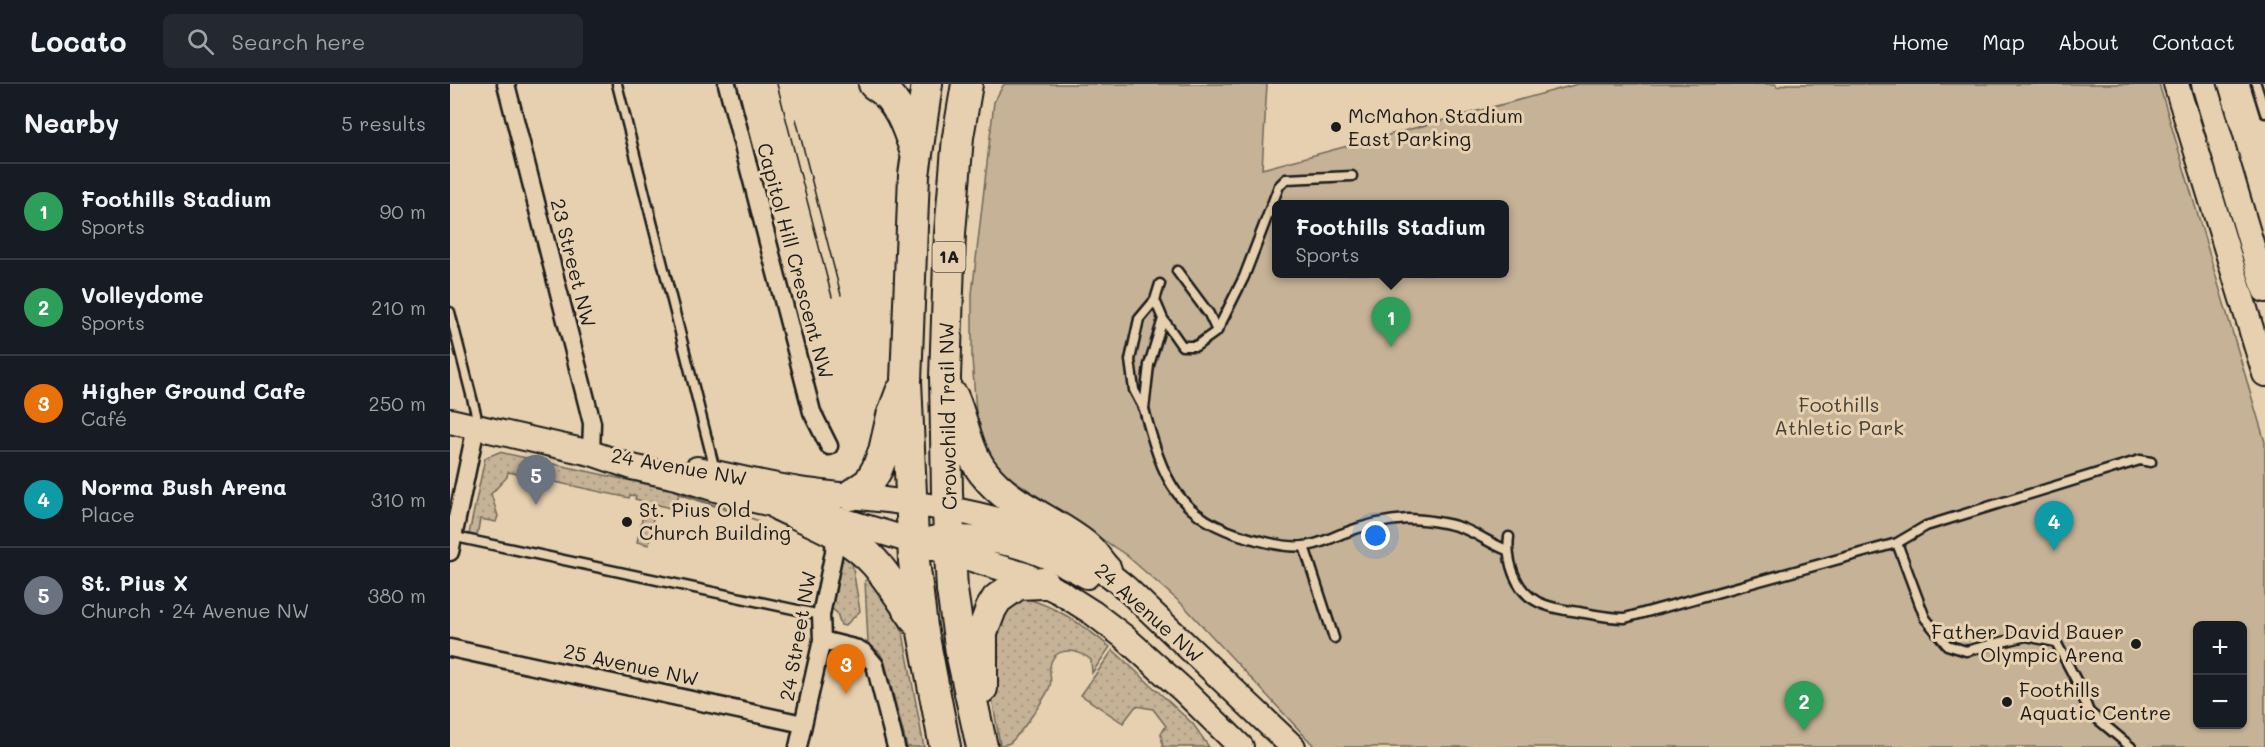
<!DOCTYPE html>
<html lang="en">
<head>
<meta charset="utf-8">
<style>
	:root { --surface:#171b24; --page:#242831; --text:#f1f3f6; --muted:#9ea1a6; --line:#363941; --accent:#7c3aed }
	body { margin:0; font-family:Mali,sans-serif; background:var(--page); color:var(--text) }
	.controls { position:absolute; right:18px; bottom:18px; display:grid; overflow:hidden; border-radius:9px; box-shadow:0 2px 4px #0004 }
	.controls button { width:54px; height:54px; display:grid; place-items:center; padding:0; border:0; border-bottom:2px solid var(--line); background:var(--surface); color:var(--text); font:30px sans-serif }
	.you { position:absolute; left:926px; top:452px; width:21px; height:21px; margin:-15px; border:4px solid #fff; border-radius:50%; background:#1a73e8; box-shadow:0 0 0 9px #1a73e833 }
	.badge { display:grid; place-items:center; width:39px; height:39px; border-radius:50%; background:var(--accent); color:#fff; font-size:20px; font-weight:700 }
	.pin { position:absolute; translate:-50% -50px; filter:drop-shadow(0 2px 3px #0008) }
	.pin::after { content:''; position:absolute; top:32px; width:21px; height:18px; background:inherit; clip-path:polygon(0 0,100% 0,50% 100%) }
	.popup { position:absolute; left:822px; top:116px; width:237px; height:78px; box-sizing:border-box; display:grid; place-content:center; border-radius:9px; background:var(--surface); filter:drop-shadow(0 2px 4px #0005); font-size:20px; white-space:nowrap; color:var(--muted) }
	.popup b { font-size:22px; color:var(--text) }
	.popup::after { content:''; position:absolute; left:50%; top:100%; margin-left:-12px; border:12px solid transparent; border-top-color:var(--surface) }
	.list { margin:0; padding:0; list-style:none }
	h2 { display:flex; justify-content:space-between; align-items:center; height:78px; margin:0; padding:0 24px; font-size:26px }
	h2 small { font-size:20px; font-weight:400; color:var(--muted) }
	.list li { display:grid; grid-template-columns:39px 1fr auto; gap:18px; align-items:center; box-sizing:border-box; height:96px; padding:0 24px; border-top:2px solid var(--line) }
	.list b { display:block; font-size:22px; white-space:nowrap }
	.list p { margin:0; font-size:20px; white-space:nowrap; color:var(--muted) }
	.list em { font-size:20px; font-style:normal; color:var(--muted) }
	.icon { flex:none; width:33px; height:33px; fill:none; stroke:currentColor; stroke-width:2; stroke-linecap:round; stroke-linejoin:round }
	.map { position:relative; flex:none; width:1815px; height:663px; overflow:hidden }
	header { display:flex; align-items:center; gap:36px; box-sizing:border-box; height:84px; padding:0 30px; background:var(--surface); border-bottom:2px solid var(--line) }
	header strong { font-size:28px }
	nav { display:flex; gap:33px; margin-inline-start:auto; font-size:21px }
	.search { width:420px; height:54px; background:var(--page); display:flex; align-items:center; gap:15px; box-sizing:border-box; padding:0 21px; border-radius:9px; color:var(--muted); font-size:22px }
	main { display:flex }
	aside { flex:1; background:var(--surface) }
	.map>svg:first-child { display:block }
</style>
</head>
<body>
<header>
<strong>Locato</strong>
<div class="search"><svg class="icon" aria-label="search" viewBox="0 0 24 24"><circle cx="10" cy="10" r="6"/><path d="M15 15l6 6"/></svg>Search here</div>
<nav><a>Home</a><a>Map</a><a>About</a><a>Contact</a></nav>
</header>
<main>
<aside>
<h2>Nearby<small>5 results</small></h2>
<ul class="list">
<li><span class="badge" style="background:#2e9e5b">1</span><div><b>Foothills Stadium</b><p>Sports</p></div><em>90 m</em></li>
<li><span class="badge" style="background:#2e9e5b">2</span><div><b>Volleydome</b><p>Sports</p></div><em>210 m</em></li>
<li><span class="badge" style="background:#e8710a">3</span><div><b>Higher Ground Cafe</b><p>Café</p></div><em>250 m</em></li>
<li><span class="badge" style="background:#0f9aa8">4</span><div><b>Norma Bush Arena</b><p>Place</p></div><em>310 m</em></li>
<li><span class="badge" style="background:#6b7280">5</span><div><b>St. Pius X</b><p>Church · 24 Avenue NW</p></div><em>380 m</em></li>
</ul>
</aside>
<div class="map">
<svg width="1815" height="663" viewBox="0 0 1815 663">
	<defs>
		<pattern id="grass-dots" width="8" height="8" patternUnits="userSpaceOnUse" patternTransform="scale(1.5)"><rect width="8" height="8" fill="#c5b297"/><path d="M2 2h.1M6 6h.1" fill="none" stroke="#a99882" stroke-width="1.8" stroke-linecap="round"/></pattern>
	</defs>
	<rect width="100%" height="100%" fill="#e6d0af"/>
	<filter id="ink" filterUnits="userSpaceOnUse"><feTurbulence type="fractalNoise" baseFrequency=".0167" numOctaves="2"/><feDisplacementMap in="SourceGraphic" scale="12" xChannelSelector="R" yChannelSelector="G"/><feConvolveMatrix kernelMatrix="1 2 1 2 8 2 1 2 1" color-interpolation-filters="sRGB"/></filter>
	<g filter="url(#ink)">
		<path fill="url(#grass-dots)" stroke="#70675a" stroke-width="1.5" d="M49,368l174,38 86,31 -80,-27 -5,15 -19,-5 -6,41 -12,-3 9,-40 -11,-3 1,-3 -6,-1 -1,3 -121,-26 -1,5 -16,17 7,22 -2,6 -16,-3 -3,17 -8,-2 16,-76z
			M394,472l8,7 8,48 -15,15 -4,-1 -4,-12 -7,-6 9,-47z
			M419,492l24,30 10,27 21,114h-17l-22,-84 -5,-10 -12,-10 -3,-62z
			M571,513c35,9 61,27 89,50l-18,26 -1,-13c-12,-11 -38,-15 -41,7 -1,6 2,12 0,19 -3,10 -29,46 -37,54 -3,4 -8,5 -13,5l-15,-90 18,-42z
			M663,566l80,74 16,23h-46l-2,-13 5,-8 -13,-17 -17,-3 -13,17 -42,-28z"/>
		<path fill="#c5b297" stroke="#70675a" stroke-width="1.5" fill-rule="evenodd" d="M554,0h263l-5,85 316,-85h198l1,3 10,-3h372l106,358v305h-950l-132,-142 -57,-50 -123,-82 -14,-16 -8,-22 -5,-23 -4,-54v-64l22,-192zM827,121h228v69h-228zM1748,542h44v98h-44z"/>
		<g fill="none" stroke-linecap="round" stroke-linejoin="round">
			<defs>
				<path id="lane" d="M167,0l98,386
					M1806,0l9,29
					M727,187l32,43 8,17
					M705,216l-16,19 -9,41 4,30 10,19 5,-44 14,-46 -8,-19 5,-16
					M0,228l26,102v9
					M713,235l19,27h14l21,-15 27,-54 35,-91 7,-7 66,-3
					M694,325c19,70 32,110 109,130 20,5 38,10 58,6 10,-2 21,-7 30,-11 21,-8 44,-14 67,-15 14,0 41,4 54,9 16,6 29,16 45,22
					M1,452l370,79
					M1059,453c-3,23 6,54 29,65 12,6 27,8 41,10 16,3 30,6 46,6l272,-75 29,-17 214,-66 11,2
					M1447,459l28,75 22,27 19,6 60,-15 30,6 21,40 12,30 42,35
					M854,462l30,92"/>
				<path id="street" d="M56,0l86,339 -1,30
					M277,0l85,328 17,34
					M0,468l26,-125
					M372,556l36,9 7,4 10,12 21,82
					M0,564l353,76
					M348,663l24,-107 -1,-25 13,-63 1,-20"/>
				<path id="secondary" d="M1726,0l89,290
					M1754,0l61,206
					M0,337l141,32 41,14 45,10 68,21 90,20 190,57 35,17 33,21 30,23 59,53 59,58
					M247,385c34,7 69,16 103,21 88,12 183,14 264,55 23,11 43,27 63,44l166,158
					M482,455c63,-5 100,7 155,37"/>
				<path id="highway" d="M424,0c24,14 34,44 42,69
					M477,0l-13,91 -8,206 8,180 8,66 23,120
					M517,0l-9,53 -8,96 -5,144 2,116 5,97 9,62 21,95
					M503,313c11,25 14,55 31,76 26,34 69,47 101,73 8,6 14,17 21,24
					M401,411l18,-12 8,-14 7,-18 8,-35 9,-24
					M330,422c34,16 71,29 96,58 16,19 29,41 44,61
					M532,604v-55l9,-24 6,-10 21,-15 25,-1"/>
			</defs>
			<use href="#lane" stroke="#1c1c1c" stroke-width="13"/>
			<use href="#street" stroke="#1c1c1c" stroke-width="21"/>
			<use href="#secondary" stroke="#1c1c1c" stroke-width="28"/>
			<use href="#highway" stroke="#1c1c1c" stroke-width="34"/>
			<use href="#lane" stroke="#e6d0af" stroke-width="8"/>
			<use href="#street" stroke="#e6d0af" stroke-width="16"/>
			<use href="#secondary" stroke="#e6d0af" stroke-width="24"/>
			<use href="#highway" stroke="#e6d0af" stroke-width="30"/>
			<path stroke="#1c1c1c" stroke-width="1.5" d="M327,0l55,213
				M346,35l45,176"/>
		</g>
	</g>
	<g fill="#1c1c1c" stroke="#e6d0af" stroke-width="2">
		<circle cx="886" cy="43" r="6"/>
		<circle cx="177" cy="438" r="6"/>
		<circle cx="1686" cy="560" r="6"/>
		<circle cx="1557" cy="618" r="6"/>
	</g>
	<g text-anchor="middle" stroke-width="6" stroke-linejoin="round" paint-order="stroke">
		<rect fill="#e6d0af" stroke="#595248" stroke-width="1.5" x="482.5" y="158" width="33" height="30" rx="4.5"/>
		<g font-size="18" font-weight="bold" fill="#1c1c1c">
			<text x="499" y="179">1A</text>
		</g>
		<g font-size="20" fill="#1c1c1c" stroke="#e6d0af" text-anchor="start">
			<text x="898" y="39">McMahon Stadium<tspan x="898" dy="23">East Parking</tspan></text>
			<text x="189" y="433">St. Pius Old<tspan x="189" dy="23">Church Building</tspan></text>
			<text x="1674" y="555" text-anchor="end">Father David Bauer<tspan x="1674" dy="23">Olympic Arena</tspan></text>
			<text x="1569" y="613">Foothills<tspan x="1569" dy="23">Aquatic Centre</tspan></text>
		</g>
		<g font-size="20" fill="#1c1c1c" stroke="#e6d0af">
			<text transform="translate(345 177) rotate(75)" y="7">Capitol Hill Crescent NW</text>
			<text transform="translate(123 179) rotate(76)" y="7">23 Street NW</text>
			<text transform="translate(498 332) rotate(-91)" y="7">Crowchild Trail NW</text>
			<text transform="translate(229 383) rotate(10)" y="7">24 Avenue NW</text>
			<text transform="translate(699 529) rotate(42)" y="7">24 Avenue NW</text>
			<text transform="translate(348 552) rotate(-80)" y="7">24 Street NW</text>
			<text transform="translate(181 581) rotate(12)" y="7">25 Avenue NW</text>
		</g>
		<g font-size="20" fill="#46423b" stroke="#e6d0af">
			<text x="1389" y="328">Foothills<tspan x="1389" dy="23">Athletic Park</tspan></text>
		</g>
	</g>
</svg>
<div class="controls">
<button>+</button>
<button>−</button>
</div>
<div class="you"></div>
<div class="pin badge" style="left:941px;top:263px;background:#2e9e5b">1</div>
<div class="popup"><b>Foothills Stadium</b>Sports</div>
<div class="pin badge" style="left:1354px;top:647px;background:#2e9e5b">2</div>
<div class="pin badge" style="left:396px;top:610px;background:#e8710a">3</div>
<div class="pin badge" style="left:1604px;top:467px;background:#0f9aa8">4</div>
<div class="pin badge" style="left:86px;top:421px;background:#6b7280">5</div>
</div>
</main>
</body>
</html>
